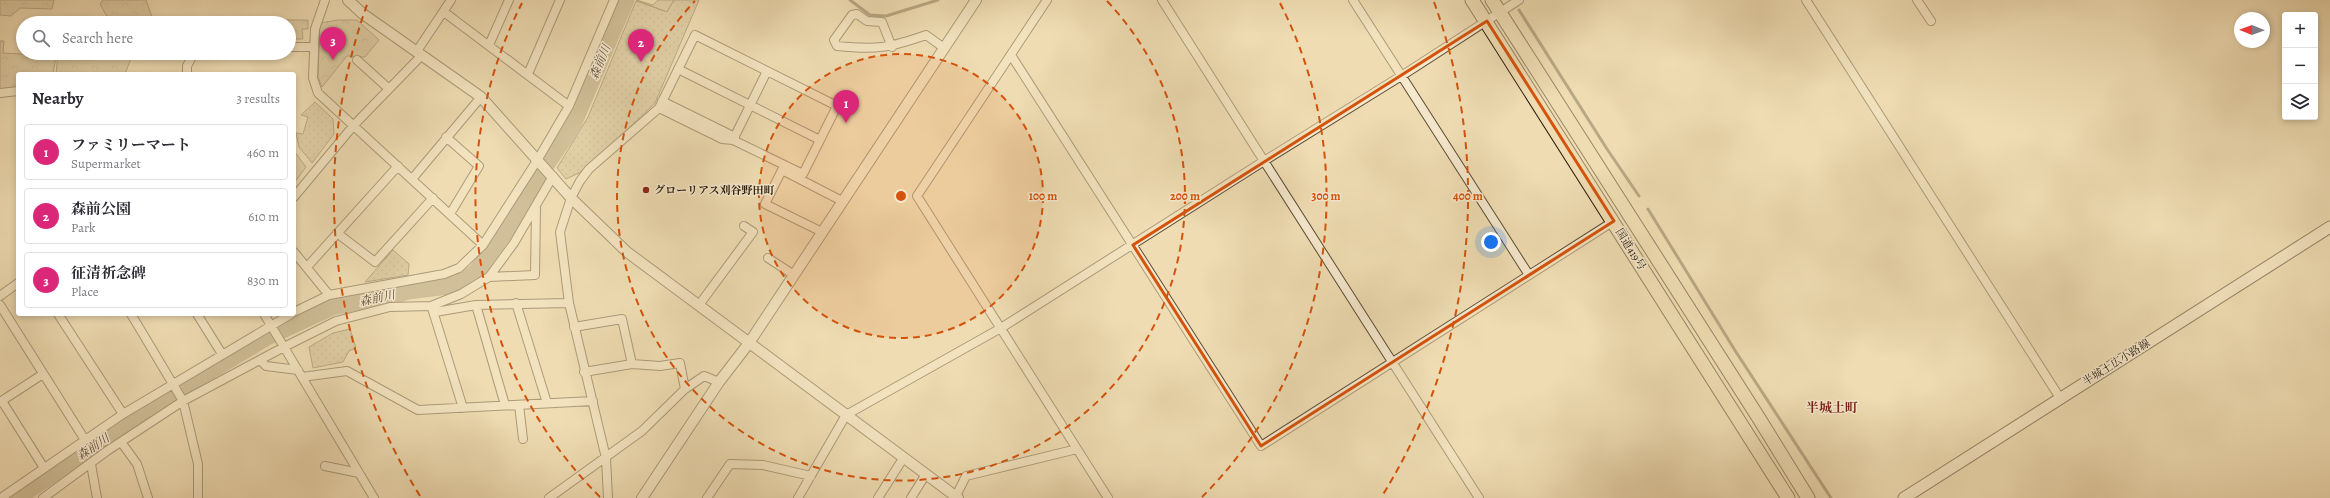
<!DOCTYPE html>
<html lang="en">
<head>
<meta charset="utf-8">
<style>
	:root { --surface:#fff; --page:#f7f7f7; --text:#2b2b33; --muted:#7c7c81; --line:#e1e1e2; --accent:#db2777 }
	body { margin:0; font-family:Alegreya,"Noto Serif JP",serif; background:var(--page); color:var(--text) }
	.controls { position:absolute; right:12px; top:12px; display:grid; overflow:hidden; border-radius:4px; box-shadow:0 2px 6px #0003 }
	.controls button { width:36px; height:36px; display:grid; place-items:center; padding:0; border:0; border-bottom:1px solid var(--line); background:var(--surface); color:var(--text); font:20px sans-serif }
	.compass { position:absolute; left:2234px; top:12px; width:36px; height:36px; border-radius:50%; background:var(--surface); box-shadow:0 2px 6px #0003; rotate:271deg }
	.you { position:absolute; left:1491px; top:242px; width:14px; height:14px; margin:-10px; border:3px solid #fff; border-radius:50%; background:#1a73e8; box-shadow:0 0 0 6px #1a73e833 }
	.badge { display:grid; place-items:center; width:26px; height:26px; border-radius:50%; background:var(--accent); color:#fff; font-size:13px; font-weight:700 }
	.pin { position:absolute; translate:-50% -33px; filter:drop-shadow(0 1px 2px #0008) }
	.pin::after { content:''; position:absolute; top:21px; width:14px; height:12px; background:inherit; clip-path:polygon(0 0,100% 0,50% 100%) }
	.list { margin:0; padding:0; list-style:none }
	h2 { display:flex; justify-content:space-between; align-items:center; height:52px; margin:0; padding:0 16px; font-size:17px }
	h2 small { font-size:13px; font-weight:400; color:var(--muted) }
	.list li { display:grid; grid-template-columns:26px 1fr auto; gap:12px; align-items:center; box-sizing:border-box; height:56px; margin:0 8px 8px; padding:0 8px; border:1px solid var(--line); border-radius:4px }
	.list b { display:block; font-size:15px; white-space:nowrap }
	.list p { margin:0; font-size:13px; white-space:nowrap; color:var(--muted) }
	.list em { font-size:13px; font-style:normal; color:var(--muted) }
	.icon { flex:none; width:22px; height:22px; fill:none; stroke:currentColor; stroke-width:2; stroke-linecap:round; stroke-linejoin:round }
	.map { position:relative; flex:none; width:2330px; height:498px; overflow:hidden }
	.search { position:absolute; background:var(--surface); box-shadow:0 2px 6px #0003; left:16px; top:16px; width:280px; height:44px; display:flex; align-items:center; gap:10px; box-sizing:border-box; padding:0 14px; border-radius:22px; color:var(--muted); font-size:15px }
	.panel { position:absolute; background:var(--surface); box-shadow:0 2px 6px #0003; left:16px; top:72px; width:280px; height:244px; border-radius:4px }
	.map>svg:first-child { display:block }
</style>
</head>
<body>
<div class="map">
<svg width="2330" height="498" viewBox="0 0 2330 498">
	<defs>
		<pattern id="forest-crowns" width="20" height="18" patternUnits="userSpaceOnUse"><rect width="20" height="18" fill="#cebc96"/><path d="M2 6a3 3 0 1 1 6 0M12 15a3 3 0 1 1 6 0" fill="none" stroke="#b1a180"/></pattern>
		<pattern id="park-dots" width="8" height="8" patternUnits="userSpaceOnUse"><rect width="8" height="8" fill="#cebc96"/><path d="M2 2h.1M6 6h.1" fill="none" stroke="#b1a180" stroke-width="1.8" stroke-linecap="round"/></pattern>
	</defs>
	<rect width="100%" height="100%" fill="#efdcb2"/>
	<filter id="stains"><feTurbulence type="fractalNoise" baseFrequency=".005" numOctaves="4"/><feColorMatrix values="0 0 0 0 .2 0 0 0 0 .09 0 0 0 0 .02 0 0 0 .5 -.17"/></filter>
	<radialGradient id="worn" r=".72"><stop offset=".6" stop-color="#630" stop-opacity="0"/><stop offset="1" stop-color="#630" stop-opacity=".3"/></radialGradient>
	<path fill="#cebc96" stroke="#7c6c50" d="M636,0l17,5 5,-5h16l-7,12z
		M294,151l12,16 -12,16z"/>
	<path fill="url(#forest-crowns)" stroke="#7c6c50" d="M0,0h54l-2,9 -32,-1 -9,8 -11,-1z
		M103,0h43l7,20h155v9h-6l1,10h-14v-16h-173l-10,-8 -6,-11z
		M338,20h19l22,20 -14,17 -18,-1 -25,31 -4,-10 2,-54z
		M0,41h4l-1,12 53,3 -3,18h-35v13l-18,2z
		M58,53h75l-8,21h-69z"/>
	<path fill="url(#park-dots)" stroke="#7c6c50" d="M674,0h25l-44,103 -58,56 -18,14 -13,6 -9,-11 31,-51 48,-116 31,11z
		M315,102l18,17 1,15 -22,29 -13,-16 -3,-14 7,1 5,-17 -7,-2z
		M393,250l16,14 -1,11 -43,7z
		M350,329l6,19 -7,3 -6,11 -30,6 -4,-21 24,-14z"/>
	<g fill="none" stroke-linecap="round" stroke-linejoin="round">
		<path stroke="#78694d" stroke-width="3" d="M850,0l20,15 16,1 52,-16
			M1519,10l88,139 32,47
			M1648,209l88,143 95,146"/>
		<path stroke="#ac9b79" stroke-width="17" d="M17,498l152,-102 98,-59 65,-30 56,-10 20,-6 40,-5 14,-5 14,-9 42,-58 20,-37 34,-50 54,-127"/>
		<defs>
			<path id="minor" d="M325,0l-10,29 -2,49 5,15 165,152
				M1047,0l-130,196 191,302
				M1162,0l102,161 142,-88 113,-73
				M1353,0l176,275
				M1806,0l254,398
				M1917,0l14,21
				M444,12l125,94
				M489,45l20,-45
				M289,47h25
				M892,47l-10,-25 -15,-1 -10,-7 -5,1 -18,25 3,6c39,4 52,2 89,-11l18,13
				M417,51l34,-51
				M1011,55l250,391 353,-225
				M357,60l31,28
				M678,69l142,71
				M187,74v-8l7,-13
				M528,74l32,-74
				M0,93l18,-2
				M662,101l73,36
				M659,108l63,31 11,1
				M446,137l33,29 -29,48
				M412,179l69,-82
				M294,197l60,-72 68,-70
				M822,232l-57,-28 17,-34 60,31
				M337,233l38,29 58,-64
				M294,252l35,43
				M768,258l26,17
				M307,267l91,-101
				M489,277l46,-2 1,-67
				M0,296l18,-13
				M516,303l31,100
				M0,305l85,135
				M476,305l29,100
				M699,305l54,-73 -9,-6
				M432,308l31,100
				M294,312l35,-17 115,-21 15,-6 24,-23 55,-86 31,-53 45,-106
				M435,312l41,-7 93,-2
				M58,314l65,100
				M131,314l52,87 15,63v34
				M197,314l25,40
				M264,314l20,33 52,-26 54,-14 41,-1 30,-12 28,-17 25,-34 39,-67
				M574,327l48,-8 10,45
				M260,360l6,6 32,4
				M584,372l48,-8 28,2 20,-3 5,26
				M302,377l45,-6 71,39 175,-9
				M2,401l42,67
				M0,402l43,-28
				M519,405l4,34
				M121,442l16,22 11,34
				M91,464l6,34
				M325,466l34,7
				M956,496l10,-20 111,-27
				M1,498l122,-84 168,-100
				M43,498l64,-47 76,-50 101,-54 90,151
				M549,498l93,-67 43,-42 19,-13 15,6
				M608,498l-2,-40 -37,-155 -9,-71 11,-34 9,-17 9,-12 70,-61 36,-73 142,71 -34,68 -70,-34 34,-69
				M707,498l23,-34 33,1 48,11
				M798,498l48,-83 155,-87 263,-167 215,337
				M878,498l26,-41
				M911,498l15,-24"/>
			<path id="tertiary" d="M348,0l15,14 118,83 90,101 56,54 331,246
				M642,498l77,-116 30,-39 227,-343"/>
			<path id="secondary" d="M1904,498l426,-271"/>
			<path id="trunk" d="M1472,0l316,498
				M1492,0l268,420 48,78"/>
		</defs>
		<use href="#minor" stroke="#5c4d35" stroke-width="10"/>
		<use href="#tertiary" stroke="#5c4d35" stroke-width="12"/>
		<use href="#secondary" stroke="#2b1d0b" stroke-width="13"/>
		<use href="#trunk" stroke="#2b1d0b" stroke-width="15"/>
		<use href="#minor" stroke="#f5e8cd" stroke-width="8"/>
		<use href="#tertiary" stroke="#f5e8cd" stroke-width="10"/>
		<use href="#secondary" stroke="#f5e8cd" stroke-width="11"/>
		<use href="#trunk" stroke="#efdcb2" stroke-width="13"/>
	</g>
	<path d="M0 0H2330V498H0ZM1487,21l127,200 -353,225 -128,-201z" fill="#efdcb2" fill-opacity=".55" fill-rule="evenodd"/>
	<path fill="none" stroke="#d5530c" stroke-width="3" stroke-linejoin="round" d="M1487,21l127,200 -353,225 -128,-201z"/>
	<circle cx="901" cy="196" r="142" fill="#d5530c" fill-opacity=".12"/>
	<g fill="none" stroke="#d5530c" stroke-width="2" stroke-dasharray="7 5">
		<circle cx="901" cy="196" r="142"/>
		<path d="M1107 1A284 284 0 1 1 695 1"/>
		<path d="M600 497A425 425 0 0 1 522 3M1280 3A425 425 0 0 1 1202 497"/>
		<path d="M420 496A567 567 0 0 1 368 2M1434 2A567 567 0 0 1 1382 496"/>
	</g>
	<circle fill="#8f2418" stroke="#f5e8cd" stroke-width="1.5" cx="646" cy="190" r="4"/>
	<g text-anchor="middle" stroke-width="3" stroke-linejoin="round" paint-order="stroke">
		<g font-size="11" font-weight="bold" fill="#2b1d0b" stroke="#f5e8cd" text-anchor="start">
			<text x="654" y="194">グローリアス刈谷野田町</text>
		</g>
		<g font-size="11" fill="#2b1d0b" stroke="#f5e8cd">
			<text transform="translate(1631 249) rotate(58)" y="4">国道419号</text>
			<text transform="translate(2116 362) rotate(-32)" y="4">半城土広小路線</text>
		</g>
		<g font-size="12" font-style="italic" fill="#5f4f37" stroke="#f5e8cd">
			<text transform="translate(600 62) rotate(-67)" y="4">森前川</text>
			<text transform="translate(377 298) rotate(-12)" y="4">森前川</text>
			<text transform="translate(93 447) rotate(-34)" y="4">森前川</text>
		</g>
		<g font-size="13" font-weight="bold" fill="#7a1f14" stroke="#f5e8cd">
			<text x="1832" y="412">半城土町</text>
		</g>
	</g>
	<circle cx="901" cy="196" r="6" fill="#d5530c" stroke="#f5e8cd" stroke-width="2"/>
	<g font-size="12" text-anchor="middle" font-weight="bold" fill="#d5530c" stroke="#f5e8cd" stroke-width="3" stroke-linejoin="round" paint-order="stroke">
		<text x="1043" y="200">100 m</text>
		<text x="1185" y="200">200 m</text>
		<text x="1326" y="200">300 m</text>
		<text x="1468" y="200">400 m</text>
	</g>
	<rect width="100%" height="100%" filter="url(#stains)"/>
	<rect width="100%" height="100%" fill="url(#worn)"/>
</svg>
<div class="controls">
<button>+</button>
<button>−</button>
<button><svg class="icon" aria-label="layers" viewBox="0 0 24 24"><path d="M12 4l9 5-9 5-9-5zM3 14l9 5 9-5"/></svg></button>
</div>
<svg class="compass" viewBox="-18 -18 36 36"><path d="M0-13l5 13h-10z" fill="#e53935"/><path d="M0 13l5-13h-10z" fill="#7c7c81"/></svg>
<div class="you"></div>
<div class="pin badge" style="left:846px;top:123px">1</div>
<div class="pin badge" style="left:641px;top:62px">2</div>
<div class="pin badge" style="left:333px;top:60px">3</div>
<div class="search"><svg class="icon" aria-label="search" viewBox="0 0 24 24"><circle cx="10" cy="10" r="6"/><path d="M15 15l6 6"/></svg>Search here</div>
<section class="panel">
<h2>Nearby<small>3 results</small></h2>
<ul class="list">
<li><span class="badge">1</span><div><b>ファミリーマート</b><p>Supermarket</p></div><em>460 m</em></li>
<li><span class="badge">2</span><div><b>森前公園</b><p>Park</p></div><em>610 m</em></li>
<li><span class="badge">3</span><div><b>征清祈念碑</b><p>Place</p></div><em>830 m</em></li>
</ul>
</section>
</div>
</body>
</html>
